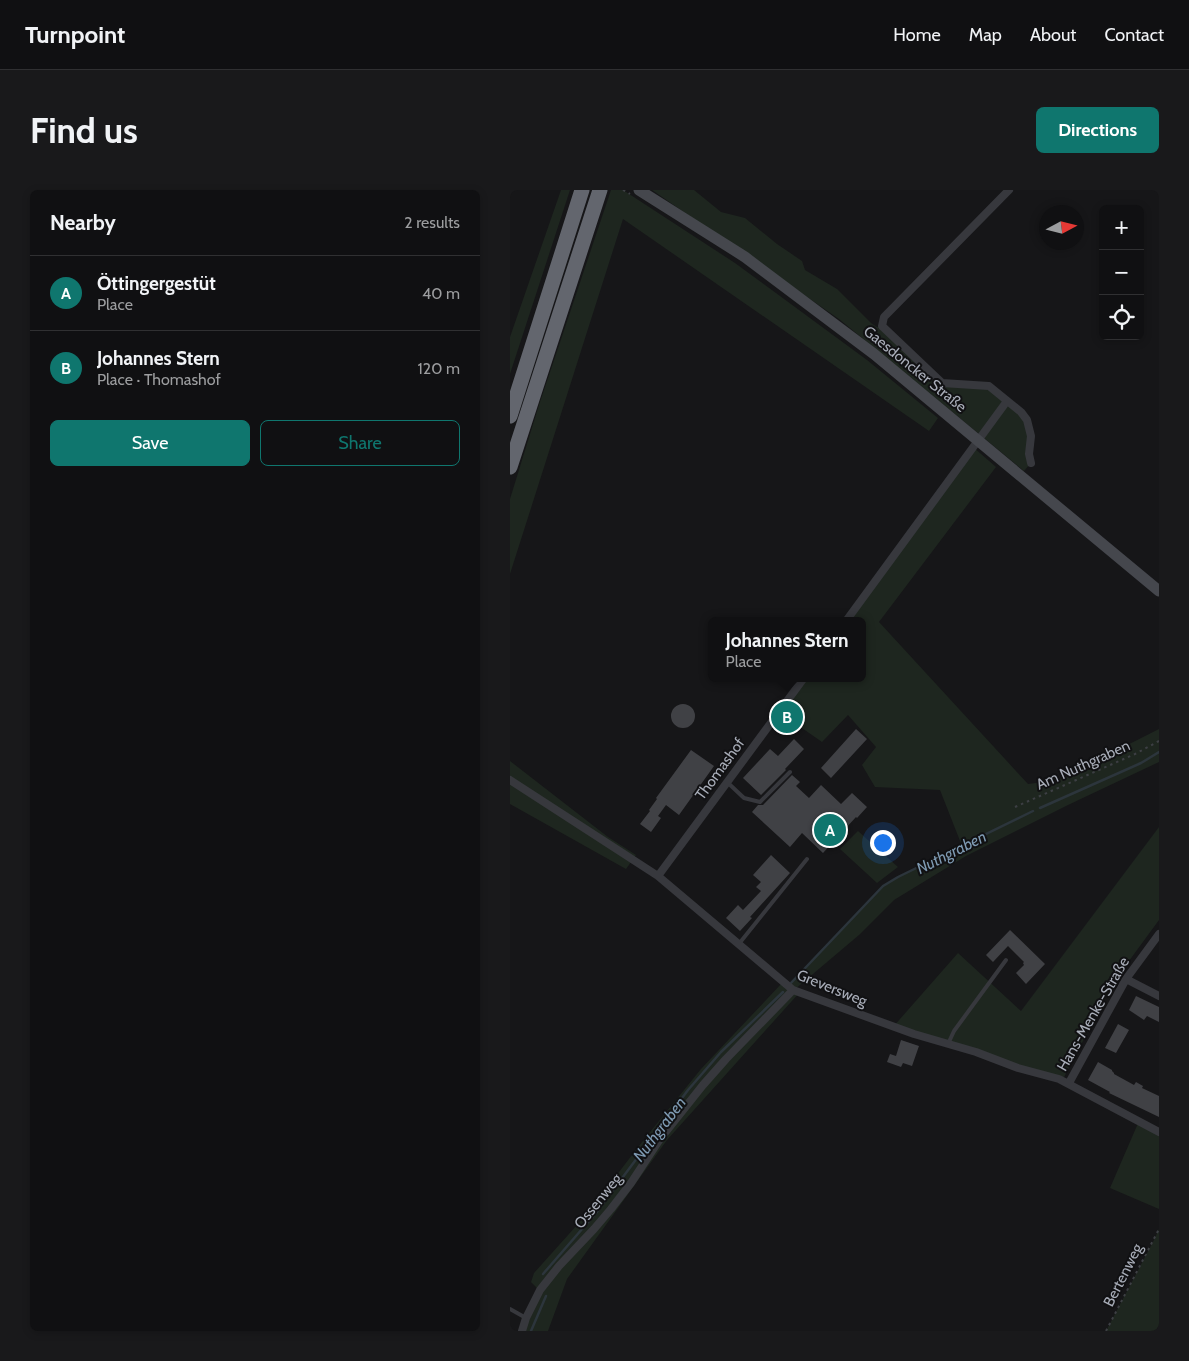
<!DOCTYPE html>
<html lang="en">
<head>
<meta charset="utf-8">
<style>
	:root { --surface:#101012; --page:#19191b; --text:#f1f3f6; --muted:#9c9d9f; --line:#303032; --accent:#0f766e }
	body { margin:0; font-family:Cabin,sans-serif; background:var(--page); color:var(--text) }
	.controls { position:absolute; right:15px; top:15px; display:grid; overflow:hidden; border-radius:8px; box-shadow:0 2px 8px #0003 }
	.controls button { width:45px; height:45px; display:grid; place-items:center; padding:0; border:0; border-bottom:1px solid var(--line); background:var(--surface); color:var(--text); font:25px sans-serif }
	.compass { position:absolute; left:529px; top:15px; width:45px; height:45px; border-radius:50%; background:var(--surface); box-shadow:0 2px 8px #0003; rotate:83deg }
	.you { position:absolute; left:372px; top:652px; width:18px; height:18px; margin:-12px; border:4px solid #fff; border-radius:50%; background:#1a73e8; box-shadow:0 0 0 8px #1a73e833 }
	.badge { display:grid; place-items:center; width:32px; height:32px; border-radius:50%; background:var(--accent); color:#fff; font-size:16px; font-weight:700 }
	.pin { position:absolute; translate:-50% -50%; border:2px solid #fff; box-shadow:0 1px 5px #0006 }
	.popup { position:absolute; left:198px; top:427px; width:158px; height:65px; box-sizing:border-box; display:grid; place-content:center; border-radius:8px; background:var(--surface); filter:drop-shadow(0 1px 4px #0005); font-size:16px; white-space:nowrap; color:var(--muted) }
	.popup b { font-size:19px; color:var(--text) }
	.popup::after { content:''; position:absolute; left:50%; top:100%; margin-left:-10px; border:10px solid transparent; border-top-color:var(--surface) }
	.list { margin:0; padding:0; list-style:none }
	h2 { display:flex; justify-content:space-between; align-items:center; height:65px; margin:0; padding:0 20px; font-size:21px }
	h2 small { font-size:16px; font-weight:400; color:var(--muted) }
	.list li { display:grid; grid-template-columns:32px 1fr auto; gap:15px; align-items:center; box-sizing:border-box; height:75px; padding:0 20px; border-top:1px solid var(--line) }
	.list b { display:block; font-size:19px; white-space:nowrap }
	.list p { margin:0; font-size:16px; white-space:nowrap; color:var(--muted) }
	.list em { font-size:16px; font-style:normal; color:var(--muted) }
	.actions { display:flex; gap:10px; padding:15px 20px }
	.actions a { flex:1; padding:11px 0; border:1px solid var(--accent); border-radius:8px; text-align:center; font-size:18px; color:var(--accent) }
	.actions .main { background:var(--accent); color:#fff }
	.icon { flex:none; width:28px; height:28px; fill:none; stroke:currentColor; stroke-width:2; stroke-linecap:round; stroke-linejoin:round }
	.map { position:relative; flex:none; width:649px; height:1141px; overflow:hidden; border-radius:8px }
	header { display:flex; align-items:center; gap:30px; box-sizing:border-box; height:70px; padding:0 25px; background:var(--surface); border-bottom:1px solid var(--line) }
	header strong { font-size:24px }
	nav { display:flex; gap:28px; margin-inline-start:auto; font-size:18px }
	.intro { display:flex; align-items:center; justify-content:space-between; box-sizing:border-box; height:120px; padding:0 30px }
	h1 { margin:0; font-size:35px }
	.button { padding:12px 22px; border-radius:8px; background:var(--accent); color:#fff; font-size:18px; font-weight:700 }
	main { display:flex; gap:30px; padding:0 30px }
	aside { flex:1; background:var(--surface); border-radius:8px; box-shadow:0 2px 8px #0003 }
	.map>svg:first-child { display:block }
</style>
</head>
<body>
<header>
<strong>Turnpoint</strong>
<nav><a>Home</a><a>Map</a><a>About</a><a>Contact</a></nav>
</header>
<div class="intro"><h1>Find us</h1><a class="button">Directions</a></div>
<main>
<aside>
<h2>Nearby<small>2 results</small></h2>
<ul class="list">
<li><span class="badge">A</span><div><b>Öttingergestüt</b><p>Place</p></div><em>40 m</em></li>
<li><span class="badge">B</span><div><b>Johannes Stern</b><p>Place · Thomashof</p></div><em>120 m</em></li>
</ul>
<div class="actions"><a class="main">Save</a><a>Share</a></div>
</aside>
<div class="map">
<svg width="649" height="1141" viewBox="0 0 649 1141">
	<rect width="100%" height="100%" fill="#161618"/>
	<path fill="#1e261f" d="M51,0h9l-60,184v-37z
		M101,0h12l112,73 132,97 71,58 -9,13 -306,-212 -113,355v-75l29,-94z
		M142,0h42l27,22 24,6 32,26 25,17 3,9 32,19 34,34 6,4 5,-1 60,57 47,3 38,34 4,43 -7,8 -185,-152z
		M463,257l23,20 -117,155 149,162 30,-4 101,-51v33l-91,43 -102,51 -72,44 -35,35 -65,55 6,2 -133,148 -100,139 -19,52h-26l18,-40 -9,-9 3,-9 52,-58 56,-73 59,-73 82,-87 5,4 95,-100 15,-9 64,-31 -22,-56 -65,-3 -13,-22 14,-18 -28,-32 -26,27 -43,-30 25,-34h58v-57h-16z
		M0,571l98,76 28,18 -10,14 -116,-65z
		M649,637v93l-44,60 -53,101 -169,-54 65,-74 63,58z
		M348,641l40,36 -21,16 -37,-34z
		M629,931l20,11v77l-49,-21z
		M649,1039v102h-53l48,-91z"/>
	<g fill="none" stroke-linecap="round" stroke-linejoin="round">
		<path stroke="#2c353c" stroke-width="2.5" d="M530,618l101,-45 18,-11
			M280,794l93,-98 15,-9 135,-66
			M33,1084l53,-61 92,-123 33,-38 62,-60
			M21,1141l15,-35"/>
	</g>
	<path fill="#404145" d="M161 526a12 12 0 1 1 24 0a12 12 0 1 1-24 0Z
		M346,539l11,10 -36,39 -10,-10z
		M284,549l10,10 -19,20 1,1 -25,25 -18,-17 27,-29 8,7z
		M181,560l23,16 -35,49 -13,-10 -8,11 3,2 -10,14 -11,-8 10,-13 -1,-1 8,-11 -1,-1z
		M282,585l8,7 -4,4 13,12 12,-13 20,19 11,-11 15,14 -10,11 -1,-1 -33,36 -21,-20 -12,14 -38,-35 6,-7h5z
		M261,665l19,18 -40,44 2,1 -12,13 -14,-13 12,-13 5,5 18,-19 -5,-4 5,-5 -8,-7z
		M500,740l35,34 -19,20 -10,-11 8,-8 -1,-2 1,-1 -16,-16 -15,16 -7,-7z
		M626,806l23,11v15l-12,-6 -3,4 -15,-10z
		M608,834l11,6 -13,23 -11,-5z
		M391,850l18,6 -7,20 -9,-3 -2,4 -14,-5 3,-8 6,2z
		M588,872l14,8v1l2,2v1l20,11 2,-3 7,4 -1,2 17,8v21l-50,-24 1,-1 -22,-12z"/>
	<g fill="none" stroke-linecap="round" stroke-linejoin="round">
		<path stroke="#3d3f44" stroke-width="2" stroke-dasharray="2.5 4" stroke-linecap="butt" d="M113,0l7,4
			M505,617l120,-53 24,-13
			M596,1141l53,-102"/>
		<path stroke="#37383d" stroke-width="4" d="M217,592l17,16 16,4 30,-30
			M228,755l69,-86
			M438,854l6,-13 52,-71
			M0,1119l16,9"/>
		<path stroke="#37383d" stroke-width="8" d="M499,0l-125,127 -2,9 60,57 47,3 32,26 6,8 4,16 -2,18 2,9
			M336,431l161,-220
			M0,590l148,96 135,114 121,44 62,18 42,16 41,11 100,53
			M148,686l146,-198
			M616,789l33,17
			M559,893l57,-104 33,-45
			M12,1141l4,-13 14,-28 19,-24 35,-37 17,-20 20,-26 29,-44 43,-54 23,-26 67,-69"/>
		<path stroke="#45474d" stroke-width="11" d="M129,0l106,67 129,97 285,237"/>
		<path stroke="#63666e" stroke-width="15" d="M0,226l72,-226
			M0,277l90,-277"/>
	</g>
	<g text-anchor="middle" stroke-width="4" stroke-linejoin="round" paint-order="stroke">
		<g font-size="15" fill="#a8adb8" stroke="#111113">
			<text transform="translate(405 179) rotate(39)" y="5">Gaesdoncker Straße</text>
			<text transform="translate(573 575) rotate(-24)" y="5">Am Nuthgraben</text>
			<text transform="translate(210 579) rotate(-54)" y="5">Thomashof</text>
			<text transform="translate(322 798) rotate(22)" y="5">Greversweg</text>
			<text transform="translate(583 824) rotate(-60)" y="5">Hans-Menke-Straße</text>
			<text transform="translate(88 1011) rotate(-51)" y="5">Ossenweg</text>
			<text transform="translate(613 1085) rotate(-63)" y="5">Bertenweg</text>
		</g>
		<g font-size="16" font-style="italic" fill="#7f9bb3" stroke="#111113">
			<text transform="translate(441 662) rotate(-27)" y="6">Nuthgraben</text>
			<text transform="translate(149 939) rotate(-53)" y="6">Nuthgraben</text>
		</g>
	</g>
</svg>
<div class="controls">
<button>+</button>
<button>−</button>
<button><svg class="icon" aria-label="locate" viewBox="0 0 24 24"><circle cx="12" cy="12" r="6"/><path d="M12 2v4M12 18v4M2 12h4M18 12h4"/></svg></button>
</div>
<svg class="compass" viewBox="-18 -18 36 36"><path d="M0-13l5 13h-10z" fill="#e53935"/><path d="M0 13l5-13h-10z" fill="#9c9d9f"/></svg>
<div class="you"></div>
<div class="pin badge" style="left:320px;top:640px">A</div>
<div class="pin badge" style="left:277px;top:527px">B</div>
<div class="popup"><b>Johannes Stern</b>Place</div>
</div>
</main>
</body>
</html>
